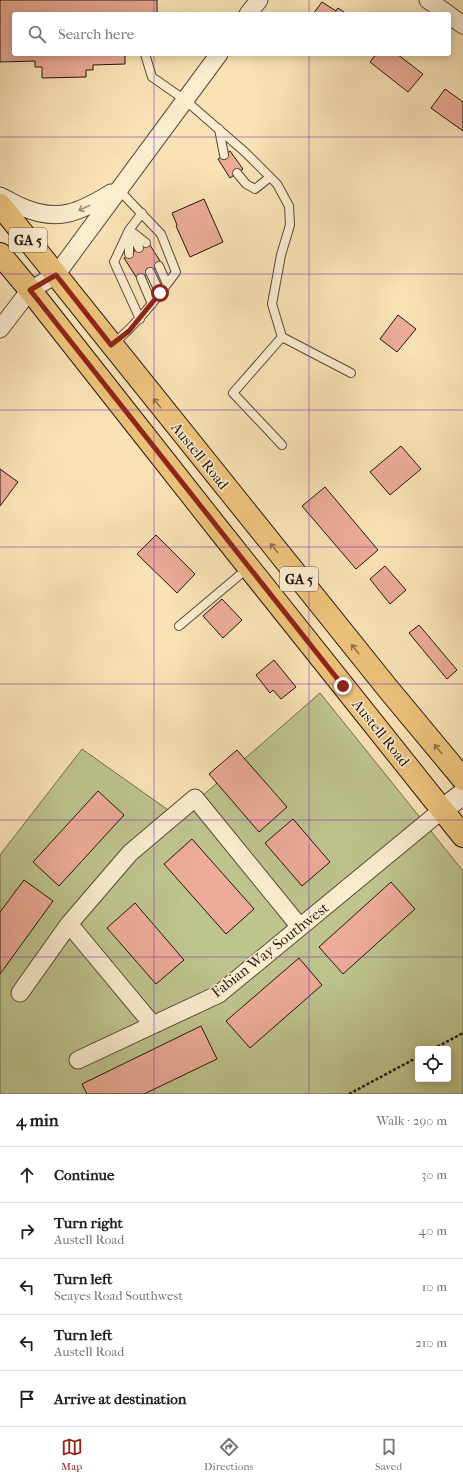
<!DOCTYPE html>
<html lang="en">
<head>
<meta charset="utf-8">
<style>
	:root { --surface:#fff; --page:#f6f6f6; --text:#202124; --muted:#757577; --line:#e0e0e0; --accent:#8f2418 }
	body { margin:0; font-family:"IM FELL French Canon",serif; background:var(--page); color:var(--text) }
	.controls { position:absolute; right:12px; bottom:12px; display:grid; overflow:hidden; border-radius:4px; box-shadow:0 2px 10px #0003 }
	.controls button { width:36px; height:36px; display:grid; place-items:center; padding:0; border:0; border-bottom:1px solid var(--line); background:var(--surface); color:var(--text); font:20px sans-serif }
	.stop { position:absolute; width:12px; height:12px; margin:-9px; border:3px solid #8f2418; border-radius:50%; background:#fff }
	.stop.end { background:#8f2418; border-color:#fff; box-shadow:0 1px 4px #0008 }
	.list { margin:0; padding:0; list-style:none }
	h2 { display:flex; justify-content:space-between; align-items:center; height:52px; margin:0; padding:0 16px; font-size:17px }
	h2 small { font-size:13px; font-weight:400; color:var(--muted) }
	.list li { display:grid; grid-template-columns:26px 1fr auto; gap:12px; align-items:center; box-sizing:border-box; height:56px; padding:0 16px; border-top:1px solid var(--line) }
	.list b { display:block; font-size:15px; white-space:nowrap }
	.list p { margin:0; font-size:13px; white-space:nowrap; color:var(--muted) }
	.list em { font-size:13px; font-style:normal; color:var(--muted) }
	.icon { flex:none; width:22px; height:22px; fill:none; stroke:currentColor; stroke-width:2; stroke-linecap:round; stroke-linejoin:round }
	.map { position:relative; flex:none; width:463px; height:1094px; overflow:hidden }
	.search { position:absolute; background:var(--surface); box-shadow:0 2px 10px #0003; left:12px; right:12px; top:12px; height:44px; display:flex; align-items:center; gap:10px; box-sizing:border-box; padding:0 14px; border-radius:4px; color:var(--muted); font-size:15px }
	.sheet { height:332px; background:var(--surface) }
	nav { display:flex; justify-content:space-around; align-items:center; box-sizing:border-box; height:56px; border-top:1px solid var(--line); background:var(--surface); font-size:11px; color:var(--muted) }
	nav a { display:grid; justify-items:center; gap:2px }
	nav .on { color:var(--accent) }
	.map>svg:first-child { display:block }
</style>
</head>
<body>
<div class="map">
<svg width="463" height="1094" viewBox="0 0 463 1094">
	<rect width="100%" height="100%" fill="#f9e3b6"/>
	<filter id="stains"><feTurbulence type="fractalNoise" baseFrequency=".005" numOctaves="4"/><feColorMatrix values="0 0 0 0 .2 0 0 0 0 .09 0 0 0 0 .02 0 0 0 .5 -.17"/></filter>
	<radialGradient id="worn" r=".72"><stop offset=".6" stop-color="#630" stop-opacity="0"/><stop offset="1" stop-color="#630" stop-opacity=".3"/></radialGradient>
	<path fill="#bec48e" stroke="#716c4e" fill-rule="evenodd" d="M320,693l143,178v223h-463v-239l82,-106 96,68zM418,1049h30v30h-30z"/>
	<path fill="#ecac98" stroke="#24130d" d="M0,0h157v14h-143v40h111v10l-32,1v5h-7v7l-44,1v-11h-7v-6l-35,1z
		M322,2l14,9 2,-3 9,6h-34z
		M376,54h21l26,20 -15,18 -38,-30z
		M445,89l18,13v29l-32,-23z
		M230,151l13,18 -13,9 -12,-19z
		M204,199l19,43 -33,15 -14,-31 1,-1 -5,-12z
		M148,242l14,22 -24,16 -14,-22z
		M398,315l18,14 -19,23 -17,-13z
		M401,446l20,23 -31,26 -20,-23z
		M0,469l18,13 -18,24z
		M325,487l53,63 -22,19 -54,-63z
		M156,535l39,39 -18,19 -40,-39z
		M385,566l21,24 -16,14 -20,-25z
		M222,599l20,21 -19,18 -20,-22z
		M419,625l38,45 -10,9 -38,-46z
		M274,660l22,27 -15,12 -8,-9 -3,3 -14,-18z
		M237,750l50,57 -28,25 -50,-58z
		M98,791l26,24 -65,71 -26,-24z
		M293,819l37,43 -28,24 -37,-43z
		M192,839l62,70 -28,25 -62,-70z
		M24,880l29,21 -53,73v-62z
		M391,882l24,27 -72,65 -24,-27z
		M135,903l49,57 -28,24 -49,-56z
		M299,958l23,27 -72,63 -24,-27z
		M201,1026l16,33 -73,35h-57l-5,-10z"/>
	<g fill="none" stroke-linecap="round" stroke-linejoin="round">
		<defs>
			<path id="service" d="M145,54l7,23 33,23 61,53 31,31 12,22 1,19 -9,30 -9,49 10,33 69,36
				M219,129l5,26
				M237,173l9,11 9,5 15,-12
				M129,230l-15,32 26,57
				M132,232l14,11
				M139,248l-10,-18 13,-17
				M129,254v-21
				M159,266l8,18
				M150,272l10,21
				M141,278l11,26
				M113,344c25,-21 44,-46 63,-72l-15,-38 -43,-45
				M282,445l-49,-52 49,-56
				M179,626l69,-58"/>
			<path id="minor" d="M428,0l20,14
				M248,14l11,-14
				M449,15l14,10
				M0,196c7,3 14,8 22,11 36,16 58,5 89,-14
				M0,329l30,-39 26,-15 163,-221
				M69,924l84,101
				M20,993l49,-69 61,-71 65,-55 105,129
				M78,1060l141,-66 223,-184"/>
			<path id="tertiary" d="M442,810l21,-16"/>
			<path id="primary" d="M0,205l389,485 74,89
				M0,254l30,36 189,240 244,306"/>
		</defs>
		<use href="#service" stroke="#594737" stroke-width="10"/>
		<use href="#minor" stroke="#594737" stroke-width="19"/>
		<use href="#tertiary" stroke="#594737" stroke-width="23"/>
		<use href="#primary" stroke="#24130d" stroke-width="24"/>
		<path stroke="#24130d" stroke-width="2.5" stroke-dasharray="3 2" stroke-linecap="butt" d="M433,1049l30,-16
			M349,1094l69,-37"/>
		<use href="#service" stroke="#fbedd0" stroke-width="8"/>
		<use href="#minor" stroke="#fbedd0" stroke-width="17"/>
		<use href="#tertiary" stroke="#fbedd0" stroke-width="21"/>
		<use href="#primary" stroke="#ecc27b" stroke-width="22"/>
	</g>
	<defs><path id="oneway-shaft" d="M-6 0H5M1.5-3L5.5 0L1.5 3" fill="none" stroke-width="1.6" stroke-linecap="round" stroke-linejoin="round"/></defs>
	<use stroke="#9a8b78" href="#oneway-shaft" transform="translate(84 208) rotate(155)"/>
	<g stroke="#92734a">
		<use href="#oneway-shaft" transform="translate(157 403) rotate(-129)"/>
		<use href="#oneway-shaft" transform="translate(274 548) rotate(-129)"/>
		<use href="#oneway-shaft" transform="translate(355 649) rotate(-129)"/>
		<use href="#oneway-shaft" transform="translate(438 749) rotate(-130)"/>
	</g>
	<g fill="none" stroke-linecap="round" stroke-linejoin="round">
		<path stroke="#8f2418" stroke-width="5" d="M160,293l-31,38 -18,14 -55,-70 -26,15 313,396"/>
	</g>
	<path fill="none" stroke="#7b2cbf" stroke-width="1" stroke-opacity="0.55" d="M154,0v14M309,0v14M154,54v1040M309,54v1040M0,137h463M0,274h463M0,410h463M0,547h463M0,684h463M0,820h463M0,957h463"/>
	<g text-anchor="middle" stroke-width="3" stroke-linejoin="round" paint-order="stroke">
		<g fill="#fbedd0" stroke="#645448" stroke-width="1">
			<rect x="9" y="228" width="38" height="24" rx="3"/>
			<rect x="280" y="567" width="38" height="24" rx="3"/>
		</g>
		<g font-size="14" font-weight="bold" fill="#24130d">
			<text x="28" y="245">GA 5</text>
			<text x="299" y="584">GA 5</text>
		</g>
		<g font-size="15" fill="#24130d" stroke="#fbedd0">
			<text transform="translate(200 456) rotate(51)" y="5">Austell Road</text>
			<text transform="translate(381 733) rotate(51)" y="5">Austell Road</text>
			<text transform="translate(270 950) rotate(-38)" y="5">Fabian Way Southwest</text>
		</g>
	</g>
	<rect width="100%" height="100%" filter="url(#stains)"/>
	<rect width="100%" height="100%" fill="url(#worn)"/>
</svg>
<div class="controls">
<button><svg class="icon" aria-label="locate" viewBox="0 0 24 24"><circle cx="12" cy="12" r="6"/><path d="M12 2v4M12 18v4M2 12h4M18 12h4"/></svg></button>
</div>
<div class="stop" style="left:160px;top:293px"></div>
<div class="stop end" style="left:343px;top:686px"></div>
<div class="search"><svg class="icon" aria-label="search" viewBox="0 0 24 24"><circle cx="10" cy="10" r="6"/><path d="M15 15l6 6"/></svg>Search here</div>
</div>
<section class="sheet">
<h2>4 min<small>Walk · 290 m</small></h2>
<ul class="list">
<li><svg class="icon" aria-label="ahead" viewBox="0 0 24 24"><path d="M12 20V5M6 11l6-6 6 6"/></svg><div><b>Continue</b></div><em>30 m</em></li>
<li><svg class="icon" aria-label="right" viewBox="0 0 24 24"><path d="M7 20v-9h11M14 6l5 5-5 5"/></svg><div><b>Turn right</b><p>Austell Road</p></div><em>40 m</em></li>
<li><svg class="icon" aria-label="left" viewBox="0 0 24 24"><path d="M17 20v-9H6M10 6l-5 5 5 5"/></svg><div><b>Turn left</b><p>Seayes Road Southwest</p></div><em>10 m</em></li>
<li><svg class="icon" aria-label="left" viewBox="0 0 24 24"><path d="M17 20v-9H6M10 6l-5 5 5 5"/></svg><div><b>Turn left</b><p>Austell Road</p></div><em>210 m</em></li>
<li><svg class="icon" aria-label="arrive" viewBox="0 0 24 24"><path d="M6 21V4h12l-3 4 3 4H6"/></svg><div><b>Arrive at destination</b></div></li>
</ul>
</section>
<nav>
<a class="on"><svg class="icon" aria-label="map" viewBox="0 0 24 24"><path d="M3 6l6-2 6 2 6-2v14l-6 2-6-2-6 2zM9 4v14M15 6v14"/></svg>Map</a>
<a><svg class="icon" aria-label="directions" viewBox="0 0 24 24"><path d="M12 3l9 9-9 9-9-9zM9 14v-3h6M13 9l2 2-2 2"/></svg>Directions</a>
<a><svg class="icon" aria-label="saved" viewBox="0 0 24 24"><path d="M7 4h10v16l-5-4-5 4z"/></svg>Saved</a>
</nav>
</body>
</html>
